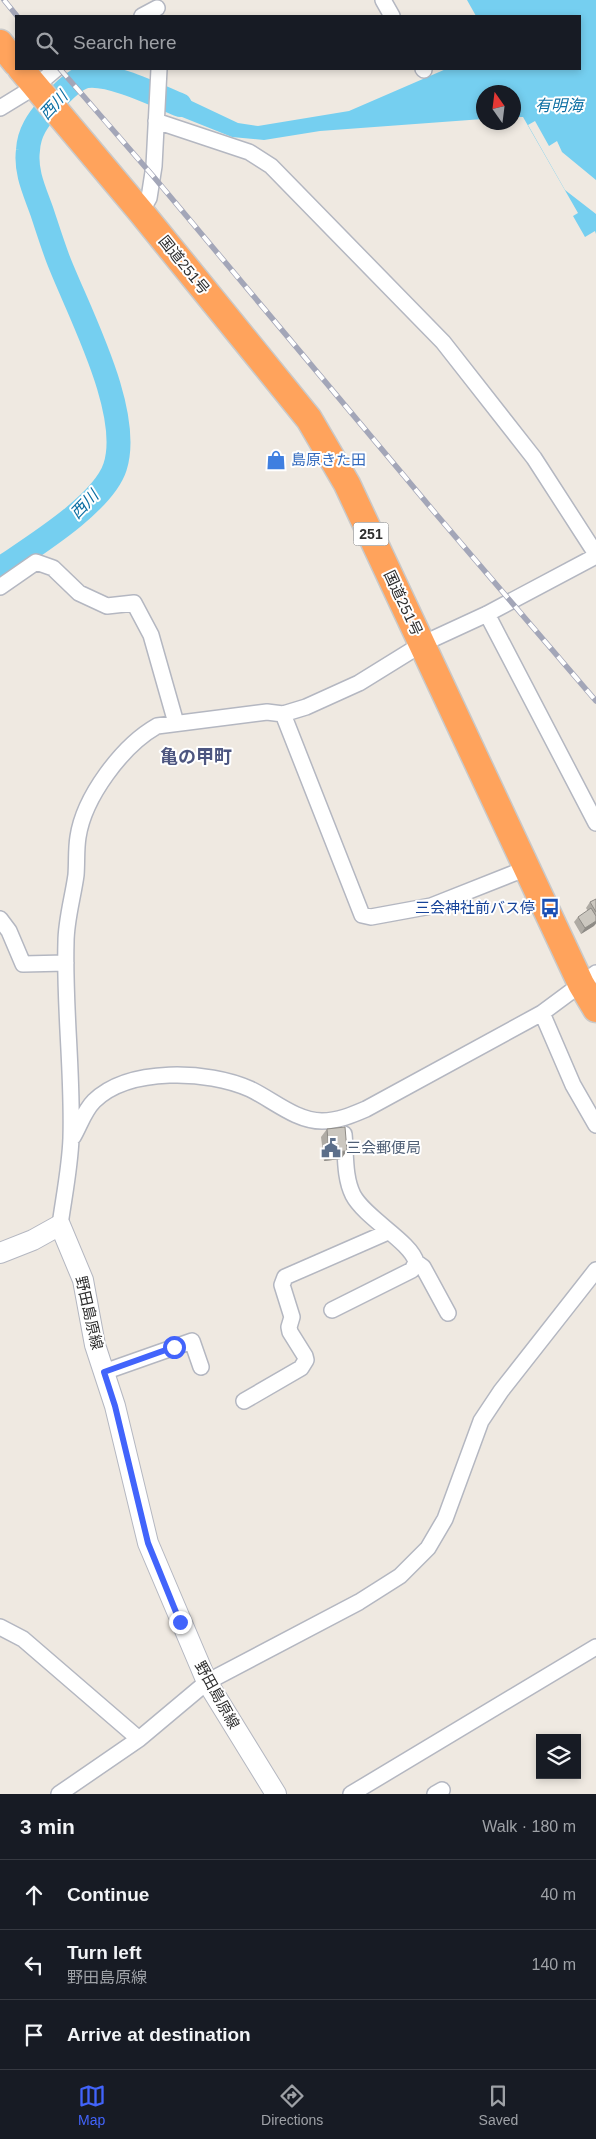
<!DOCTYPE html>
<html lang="en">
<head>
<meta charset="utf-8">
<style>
	:root { --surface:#171b24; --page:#242831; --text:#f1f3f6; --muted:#9ea1a6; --line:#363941; --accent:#4264fb }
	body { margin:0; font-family:Arial,"Noto Sans JP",sans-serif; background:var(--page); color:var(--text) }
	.controls { position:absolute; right:15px; bottom:15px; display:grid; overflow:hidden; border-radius:0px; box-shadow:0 2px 8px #0003 }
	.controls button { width:45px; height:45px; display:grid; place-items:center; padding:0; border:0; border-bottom:1px solid var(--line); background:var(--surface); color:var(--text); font:25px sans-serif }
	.compass { position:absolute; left:476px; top:85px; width:45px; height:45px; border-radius:50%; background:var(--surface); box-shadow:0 2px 8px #0003; rotate:346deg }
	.stop { position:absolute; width:15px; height:15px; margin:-11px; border:4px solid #4264fb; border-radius:50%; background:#fff }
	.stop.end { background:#4264fb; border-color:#fff; box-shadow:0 1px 5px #0008 }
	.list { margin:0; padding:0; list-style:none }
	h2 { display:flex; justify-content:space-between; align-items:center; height:65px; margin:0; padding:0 20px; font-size:21px }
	h2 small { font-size:16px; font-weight:400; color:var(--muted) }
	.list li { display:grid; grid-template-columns:32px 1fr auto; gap:15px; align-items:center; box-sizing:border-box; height:70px; padding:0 20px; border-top:1px solid var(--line) }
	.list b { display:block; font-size:19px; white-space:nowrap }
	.list p { margin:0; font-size:16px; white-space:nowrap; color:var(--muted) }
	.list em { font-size:16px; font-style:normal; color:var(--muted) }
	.icon { flex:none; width:28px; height:28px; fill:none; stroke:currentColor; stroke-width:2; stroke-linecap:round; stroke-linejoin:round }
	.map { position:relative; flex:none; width:596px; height:1794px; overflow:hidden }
	.search { position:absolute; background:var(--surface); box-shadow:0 2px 8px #0003; left:15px; right:15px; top:15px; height:55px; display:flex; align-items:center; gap:12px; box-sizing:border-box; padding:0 18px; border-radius:0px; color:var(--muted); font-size:19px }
	.sheet { height:275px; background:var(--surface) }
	nav { display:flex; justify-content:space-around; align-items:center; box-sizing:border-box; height:70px; border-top:1px solid var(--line); background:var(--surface); font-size:14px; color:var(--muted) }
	nav a { display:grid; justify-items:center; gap:2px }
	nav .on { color:var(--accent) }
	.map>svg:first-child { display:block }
</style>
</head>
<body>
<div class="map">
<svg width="596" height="1794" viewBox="0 0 596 1794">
	<rect width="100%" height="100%" fill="#efe9e1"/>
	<path fill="#75cff0" d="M467,0h129v234l-1,-3 -10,6 -12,-21 5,-3 -55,-96h-9v-25h-30l-1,27 -163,12 -56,9 -32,-3 -70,-28 2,-21 74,35 20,3 91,-15 97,-42h134v-53h-104z"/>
	<path fill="#efe9e1" d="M535,121l14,25 8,-5 5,11 34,28v34l-31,-24 -37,-65z"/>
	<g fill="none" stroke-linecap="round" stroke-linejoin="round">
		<path stroke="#75cff0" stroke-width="24" d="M0,569c32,-22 103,-65 115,-102 18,-55 -37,-156 -57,-208 -6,-16 -11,-32 -16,-47 -7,-20 -17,-40 -14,-62 1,-18 10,-30 21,-43 7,-9 26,-29 38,-31 24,-3 69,19 93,29"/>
		<defs>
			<path id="street" d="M383,0l9,16
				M142,16l15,-8
				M423,69l1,1
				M0,108l36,-22 20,-17
				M156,121l93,31 22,14 172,176 91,116 62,96
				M141,212l8,-14 5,-32 5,-97
				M0,587l36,-25 17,6 26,25 28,13 27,-3 17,32 25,88
				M487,614l109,209
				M283,714l79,201 9,2 60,-11 96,-38
				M0,919l9,12 14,33 43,-1
				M542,1013l31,72 23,40
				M73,1137c7,-12 11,-26 21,-36 35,-34 114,-31 156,-12 23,11 46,32 72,32 16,0 30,-6 44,-12l176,-96 54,-40
				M60,1225c4,-29 10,-58 11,-87 2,-65 -7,-131 -5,-196 0,-22 7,-45 10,-67 1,-13 0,-26 2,-38 6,-40 44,-91 79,-111l110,-14 16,2 23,-7 53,-24 63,-39 65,-30 109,-58
				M416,1262l7,5 25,46
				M332,1310l80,-40 4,-8c-5,-20 -51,-44 -63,-67 -9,-18 -7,-41 -9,-61
				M104,1372l88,-31 9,26
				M244,1401l57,-33 5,-8 -1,-4 -15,-24 -1,-5 3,-10 -10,-32 3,-8 103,-45
				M0,1627l23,12 116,100
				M59,1794l80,-55 68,-57 152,-80 41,-26 28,-28 17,-29 36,-98 20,-30 95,-121
				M351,1794l245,-147
				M435,1794l7,-4"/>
			<path id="secondary" d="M0,1253l33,-13 27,-15 23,55 12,65 20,61 33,137 59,139 69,112"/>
			<path id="highway" d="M0,43l16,20
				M21,69l120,143 168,207 38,65 234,500 15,25"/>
		</defs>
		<use href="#street" stroke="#b4b7c1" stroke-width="18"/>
		<use href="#secondary" stroke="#b4b7c1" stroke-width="22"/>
		<use href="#highway" stroke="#c9c9c9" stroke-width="29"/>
		<use href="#street" stroke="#fff" stroke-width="15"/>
		<use href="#secondary" stroke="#fff" stroke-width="20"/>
		<use href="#highway" stroke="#ffa35c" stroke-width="26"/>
		<defs>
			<path id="rail" d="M4,0l13,16
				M60,69l93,107 283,338 160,187"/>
		</defs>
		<use href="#rail" stroke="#a3a6b8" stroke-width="5.5"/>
		<use href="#rail" stroke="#fff" stroke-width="4" stroke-dasharray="11" stroke-linecap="butt"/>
	</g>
	<path fill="#afaba4" d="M596,899v25l-15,10 -7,-12 4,-5 10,-6 -2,-3 4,-6z
		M327,1129l14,30 -17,2 -3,-24z"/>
	<path fill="#8e8b86" d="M596,921v2l-2,3 -13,8 4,-6z
		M347,1151l-6,8 -17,2 5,-9z"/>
	<path fill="#cbc7bf" stroke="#8e8b86" d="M596,899v13l-6,-10z
		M591,908l5,8v5l-11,7 -7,-11z
		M345,1127l2,24 -18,1 -2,-23z"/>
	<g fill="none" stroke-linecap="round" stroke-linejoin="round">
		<path stroke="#4264fb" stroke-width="6" d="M174,1347l-70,25 11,34 33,137 32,79"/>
	</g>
	<defs>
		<symbol id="shop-bare" viewBox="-9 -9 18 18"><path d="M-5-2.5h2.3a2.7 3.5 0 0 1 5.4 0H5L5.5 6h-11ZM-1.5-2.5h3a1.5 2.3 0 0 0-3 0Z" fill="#3f7fe0" stroke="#fff" stroke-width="2.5" paint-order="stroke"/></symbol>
		<symbol id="bus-bare" viewBox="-9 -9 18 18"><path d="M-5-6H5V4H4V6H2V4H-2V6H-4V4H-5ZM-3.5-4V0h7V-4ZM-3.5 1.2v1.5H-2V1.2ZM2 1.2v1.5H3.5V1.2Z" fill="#1a4fb4" stroke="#fff" stroke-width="2.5" paint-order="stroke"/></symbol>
		<symbol id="civic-bare" viewBox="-9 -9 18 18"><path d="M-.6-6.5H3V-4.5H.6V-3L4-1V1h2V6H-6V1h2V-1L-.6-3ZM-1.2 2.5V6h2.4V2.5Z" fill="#5c6f8a" stroke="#fff" stroke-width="2.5" paint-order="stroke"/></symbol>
	</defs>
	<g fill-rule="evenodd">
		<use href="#shop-bare" x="262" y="446" width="28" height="28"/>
		<use href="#bus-bare" x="536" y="894" width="28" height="28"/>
		<use href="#civic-bare" x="317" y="1134" width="28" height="28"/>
	</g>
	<g text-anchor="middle" stroke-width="4" stroke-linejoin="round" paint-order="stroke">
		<rect fill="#fff" stroke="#6d6d6d" stroke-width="1" x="353.5" y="522.5" width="35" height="23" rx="4"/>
		<g font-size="14" font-weight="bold" fill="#2e2e2e">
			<text x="371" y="539">251</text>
		</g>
		<g font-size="15" fill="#2e2e2e" stroke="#fff">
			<text transform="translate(184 265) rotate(51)" y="5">国道251号</text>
			<text transform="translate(403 603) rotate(65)" y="5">国道251号</text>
			<text transform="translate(89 1313) rotate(77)" y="5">野田島原線</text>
			<text transform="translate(217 1695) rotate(61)" y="5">野田島原線</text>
		</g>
		<g font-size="15" fill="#366cbe" stroke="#fff" text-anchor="start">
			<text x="291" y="465">島原きた田</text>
		</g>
		<g font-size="15" fill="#164399" stroke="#fff" text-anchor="end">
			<text x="535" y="913">三会神社前バス停</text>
		</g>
		<g font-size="15" fill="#4e5e75" stroke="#fff" text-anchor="start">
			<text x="346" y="1153">三会郵便局</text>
		</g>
		<g font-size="16" font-style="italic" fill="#0d6fa3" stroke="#fff">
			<text transform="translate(53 105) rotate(-47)" y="6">西川</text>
			<text x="559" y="111">有明海</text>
			<text transform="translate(84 504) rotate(-46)" y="6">西川</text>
		</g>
		<g font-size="18" font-weight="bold" fill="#4d5680" stroke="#fff">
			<text x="196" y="763">亀の甲町</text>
		</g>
	</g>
</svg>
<div class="controls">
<button><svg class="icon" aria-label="layers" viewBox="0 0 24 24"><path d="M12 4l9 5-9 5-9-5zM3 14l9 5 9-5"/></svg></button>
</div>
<svg class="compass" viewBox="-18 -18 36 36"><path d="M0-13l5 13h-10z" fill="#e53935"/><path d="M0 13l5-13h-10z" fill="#9ea1a6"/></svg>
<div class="stop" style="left:174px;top:1347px"></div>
<div class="stop end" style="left:180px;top:1622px"></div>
<div class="search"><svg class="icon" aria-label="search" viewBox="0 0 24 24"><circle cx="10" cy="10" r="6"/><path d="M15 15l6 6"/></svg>Search here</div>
</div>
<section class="sheet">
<h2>3 min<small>Walk · 180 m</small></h2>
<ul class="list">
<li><svg class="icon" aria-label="ahead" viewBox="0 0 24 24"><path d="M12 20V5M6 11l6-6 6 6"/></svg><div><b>Continue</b></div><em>40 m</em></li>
<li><svg class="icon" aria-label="left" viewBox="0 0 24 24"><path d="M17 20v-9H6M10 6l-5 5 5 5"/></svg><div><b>Turn left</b><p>野田島原線</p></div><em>140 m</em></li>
<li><svg class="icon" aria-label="arrive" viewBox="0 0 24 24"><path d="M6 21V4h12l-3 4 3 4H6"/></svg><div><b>Arrive at destination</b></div></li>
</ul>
</section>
<nav>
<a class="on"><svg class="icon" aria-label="map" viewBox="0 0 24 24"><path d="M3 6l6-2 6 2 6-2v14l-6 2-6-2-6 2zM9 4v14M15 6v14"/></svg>Map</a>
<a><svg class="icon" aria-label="directions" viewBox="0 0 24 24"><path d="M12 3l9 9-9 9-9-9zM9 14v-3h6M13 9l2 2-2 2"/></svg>Directions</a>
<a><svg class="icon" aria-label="saved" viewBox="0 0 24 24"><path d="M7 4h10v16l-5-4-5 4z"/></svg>Saved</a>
</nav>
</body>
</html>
